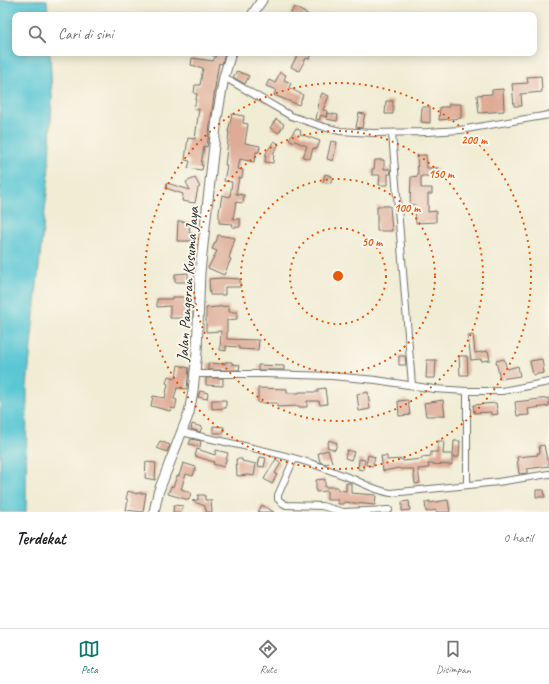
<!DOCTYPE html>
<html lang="id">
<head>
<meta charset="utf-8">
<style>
	:root { --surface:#fff; --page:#f6f6f6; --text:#202124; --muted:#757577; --line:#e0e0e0; --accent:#0f766e }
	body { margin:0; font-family:Caveat,sans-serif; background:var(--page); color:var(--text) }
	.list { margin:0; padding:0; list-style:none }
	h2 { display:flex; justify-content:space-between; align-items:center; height:52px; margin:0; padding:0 16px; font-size:17px }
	h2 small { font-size:13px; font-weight:400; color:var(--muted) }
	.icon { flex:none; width:22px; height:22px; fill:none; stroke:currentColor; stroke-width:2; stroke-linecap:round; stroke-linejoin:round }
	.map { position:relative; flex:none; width:549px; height:512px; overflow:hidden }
	.search { position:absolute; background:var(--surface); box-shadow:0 2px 10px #0003; left:12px; right:12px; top:12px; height:44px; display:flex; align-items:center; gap:10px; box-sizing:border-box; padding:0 14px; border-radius:8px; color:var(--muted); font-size:15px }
	.sheet { height:116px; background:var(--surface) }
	nav { display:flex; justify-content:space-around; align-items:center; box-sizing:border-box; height:56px; border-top:1px solid var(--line); background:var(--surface); font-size:11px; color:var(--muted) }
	nav a { display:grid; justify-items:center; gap:2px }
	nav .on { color:var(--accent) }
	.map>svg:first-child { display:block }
</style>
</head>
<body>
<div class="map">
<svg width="549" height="512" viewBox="0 0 549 512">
	<rect width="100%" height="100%" fill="#fbf7ec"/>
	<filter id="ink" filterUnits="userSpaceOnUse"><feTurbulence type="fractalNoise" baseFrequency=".025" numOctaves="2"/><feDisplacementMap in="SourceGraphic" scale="8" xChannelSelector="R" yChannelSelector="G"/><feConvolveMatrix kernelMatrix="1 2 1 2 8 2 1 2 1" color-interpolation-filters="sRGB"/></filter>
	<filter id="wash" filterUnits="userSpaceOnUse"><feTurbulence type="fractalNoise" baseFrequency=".012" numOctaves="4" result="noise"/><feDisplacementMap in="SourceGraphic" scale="16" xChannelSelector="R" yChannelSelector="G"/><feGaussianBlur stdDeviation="0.9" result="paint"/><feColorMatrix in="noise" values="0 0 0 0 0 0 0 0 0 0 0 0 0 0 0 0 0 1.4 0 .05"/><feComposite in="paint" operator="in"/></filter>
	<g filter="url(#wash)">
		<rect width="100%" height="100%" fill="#f1ecd4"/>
		<path fill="#5bc7d4" stroke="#437980" d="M0,0h47l1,15h-33v38h35l2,44 -4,86 -12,111 -9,93 -1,125h-26z"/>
		<g id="blocks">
			<path fill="#deab96" d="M294,7l15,8h-19z
				M213,53h12l-3,11 -3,-1 -2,11 -8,58 -2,15 -3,-1 -3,19h2l-1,5 -14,-2 2,-7 -5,-1 3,-22 7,1 4,-30h-5l3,-15 -3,-1 1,-8h5l3,-17 -12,-3 1,-7 21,3 3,-5h-3z
				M294,53h17l-2,6 -3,-1 -7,13 -8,-4 6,-11 -4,-1z
				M237,71l12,5 -4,8 -12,-7z
				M280,72l6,3 -2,5 7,3 -2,5 14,7 -4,10 -25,-10 2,-5 -10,-4 3,-6 6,3z
				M541,76l1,16 -21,2 1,12h-8l-2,-22 16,-1 -1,-6z
				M503,89l1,22 -25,2 -2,-18 15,-1v-4z
				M322,93l7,3 -6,14 4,1 -1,6 -5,-2 -2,5 -3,-1 3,-16h-1z
				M386,101h7v13h-8z
				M449,104h12v14l-22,2 1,-13h9z
				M422,107h8v16l-9,-1z
				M327,113l11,2 -1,6 -11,-2z
				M359,113l6,1 -3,14 -6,-1z
				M232,114l12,2 -1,7 5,1 -3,19 15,3 -1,6h-3l-2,10 -14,-3 -2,10 5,1 -1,8h-3l-3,16 8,1 -1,8 -7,-1 -3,17h7v8h-8l1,-3 -14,-1v-11l3,-17 8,2 2,-15 -8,-1 3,-16h-2l4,-33h-1z
				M276,119l8,5 -5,9 -9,-5z
				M296,128l5,3 -1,3 20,7 -3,8 -4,-1 -3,11 -7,-2 4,-11 -12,-5 -1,1 -5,-3z
				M274,141l5,3 -5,8 -1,11 -8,-1 1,-9z
				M331,141l6,1 -4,19 -6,-2z
				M417,155h9l1,13h11v8h-17v12h11v6h-4v18l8,-1v11l-20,1 -1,-18h-5l1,-28 7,-1z
				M375,160h9v9h6l1,5h-3v11h-9l1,-10h-8v-6h2z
				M325,174l7,2 -1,7 -8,-1z
				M195,178l5,9 -2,1 -3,15 -13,-2 1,-7 -17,-6 1,-5 23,7 -4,-8z
				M377,206h13l2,25h-15z
				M178,221l12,1 -1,11h3v8h-15z
				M218,235l17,3 -6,20 2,1 -7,16 -16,-7 9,-17 -5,-2 3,-7h1z
				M188,273v9h-13v-8z
				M222,278l18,1v8h-15v8h-15l-1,-16z
				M172,297h12v9h7l1,12h-22v-12l-13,1v-8h15z
				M229,306v6h8v7l-10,1v19l32,1 -1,10 -19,-1v-2l-13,-1v5l-6,-1 1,-19 -15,1v-24z
				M473,335l2,18 13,-2 2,9 -9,1v-2l-10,1 -3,-24z
				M399,356h6l1,9h-7z
				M459,356h8l1,19h-8z
				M504,359l3,10 11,-3 2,10 -20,3 -4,-18z
				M542,359l2,14 -11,2 -3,-14z
				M427,360h9l-1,18h-9z
				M225,362h7v2l8,1 -1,5h-31v-7l17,1z
				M178,365l11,3 -2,21 -10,-1 -3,11 3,1 -2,9 -4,-1 -1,3 -19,-5 2,-10 12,2 3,-14 -2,-1 2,-7 8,2z
				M258,365l26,1v4h-26z
				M206,378h17v8l-17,-1z
				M258,388l29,1v4h12v-1h19v-3l7,-1 2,16 -7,1 -1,-4h-12v6h-8v-1l-22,1v-4h-19z
				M200,391l8,2 -1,6 -9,-2z
				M368,392l2,17 -11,2 -2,-17z
				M549,398v8l-21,3 1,6 -12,1 -2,-14z
				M212,400h14v8l-14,1z
				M408,400l2,15 -11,1 -1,-15z
				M443,400l2,16h-19l-2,-13z
				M496,403l2,11 -7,1v-3l-17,1 -1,-8z
				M192,424l10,3 -2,5 -9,-3z
				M213,426l11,1v6h-11z
				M191,439l10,2 -1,6 -11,-3z
				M329,440l8,3 -2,7 -8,-3z
				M160,441l10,4 -3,7 -10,-4z
				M438,441h6l-1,13h9v11l-24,-1 1,4 -11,1 2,14 -5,1 -2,-15h-13l-1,-1 -16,3 -2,-15h6v4l16,-1v2l19,-2v-2l9,-1v-4h7z
				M454,441h6l-1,16h-6z
				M544,445l3,15h2v6l-22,3v4l-8,1 -2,-17 21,-2 -1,-2h3l-1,-7z
				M197,449l18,6 1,-5 12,3 -4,14 -11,-3 1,-2 -19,-6z
				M328,450l4,12 -6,2 -6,-2 -2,-9z
				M347,450l7,2 -3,8 -6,-2z
				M368,455l7,2 -2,9 -7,-1z
				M260,457l6,1 -2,9 -6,-1z
				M236,459h6v2l14,3 -2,12 -6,-1 -11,1z
				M276,459l5,4 -6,10 2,1 -5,10 -8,-5z
				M359,459l6,1 -2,10 -5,-1z
				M146,462l10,1 -1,17 -10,-2z
				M183,463l13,4 -3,9 -7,-2 -5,15 10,4 -2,7 -21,-6 3,-8 2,1 4,-11h2z
				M325,479v8h13v3l8,1v-8h5v10l25,2 -1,10 -31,-3v2h-6v-4h-11v-9l-11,1v-12z
				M536,490h8l1,7h-9z
				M128,491l9,3v-1h9l-3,19 -17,-2 2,-10 -2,-1z
				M198,495h7v5h6l1,12h-6v-3h-1v-3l-13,-5 6,-1z
				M448,500l2,12h-14v-2l-10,2 -1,-10 5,-1v2z
				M409,501l1,9 -8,1v-9z
				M174,505l9,1 -1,6h-9z
				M262,505l12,7h-16z"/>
		</g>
	</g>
	<g filter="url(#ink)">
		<use href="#blocks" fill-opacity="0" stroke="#706f66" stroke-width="1"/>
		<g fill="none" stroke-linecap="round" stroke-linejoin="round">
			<defs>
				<path id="street" d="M224,77l67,39 33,11 16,4 33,2 55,-1 32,-2 89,-15
					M392,133l20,252
					M195,374h71l66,2 44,4 58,9 33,2h35l47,-9
					M467,391v94
					M182,432c44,11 88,18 131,32 14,5 27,10 40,15 13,6 24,12 38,14l107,-11 51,-8
					M294,459l-16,36v4l3,3 5,3 36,1 21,6 46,-2"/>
				<path id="secondary" d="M252,15l10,-15
					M154,512l4,-19 31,-80 4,-22 4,-39 3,-80 17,-154 7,-41 7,-24"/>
			</defs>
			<use href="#street" stroke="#706f66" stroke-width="8"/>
			<use href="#secondary" stroke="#706f66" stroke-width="11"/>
			<use href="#street" stroke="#fff" stroke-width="6"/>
			<use href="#secondary" stroke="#fff" stroke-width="9"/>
		</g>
	</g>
	<g fill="none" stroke="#e8590c" stroke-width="2" stroke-dasharray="2 4">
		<circle cx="338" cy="276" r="48"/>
		<circle cx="338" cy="276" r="97"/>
		<circle cx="338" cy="276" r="145"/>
		<circle cx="338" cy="276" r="193"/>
	</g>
	<g text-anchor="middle" stroke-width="4" stroke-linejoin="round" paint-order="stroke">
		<g font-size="16" fill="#2b2b2b" stroke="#fbf7ec">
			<text transform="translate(187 284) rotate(-86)" y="6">Jalan Pangeran Kusuma Jaya</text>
		</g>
	</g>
	<circle cx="338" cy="276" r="6" fill="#e8590c" stroke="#fbf7ec" stroke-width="2"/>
	<g font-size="12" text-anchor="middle" font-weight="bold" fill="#e8590c" stroke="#fbf7ec" stroke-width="4" stroke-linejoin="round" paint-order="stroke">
		<text x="474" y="144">200 m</text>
		<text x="441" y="178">150 m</text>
		<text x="407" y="212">100 m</text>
		<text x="372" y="246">50 m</text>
	</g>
</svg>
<div class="search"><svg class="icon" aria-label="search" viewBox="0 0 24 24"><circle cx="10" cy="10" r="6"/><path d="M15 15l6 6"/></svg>Cari di sini</div>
</div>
<section class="sheet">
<h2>Terdekat<small>0 hasil</small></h2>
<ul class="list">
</ul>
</section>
<nav>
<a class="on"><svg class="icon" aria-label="map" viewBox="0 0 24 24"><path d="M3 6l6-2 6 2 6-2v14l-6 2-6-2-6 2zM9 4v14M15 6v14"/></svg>Peta</a>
<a><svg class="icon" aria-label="directions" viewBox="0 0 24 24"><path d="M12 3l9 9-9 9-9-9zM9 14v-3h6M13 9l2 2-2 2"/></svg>Rute</a>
<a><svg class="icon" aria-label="saved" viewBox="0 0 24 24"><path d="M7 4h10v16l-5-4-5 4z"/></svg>Disimpan</a>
</nav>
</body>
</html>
